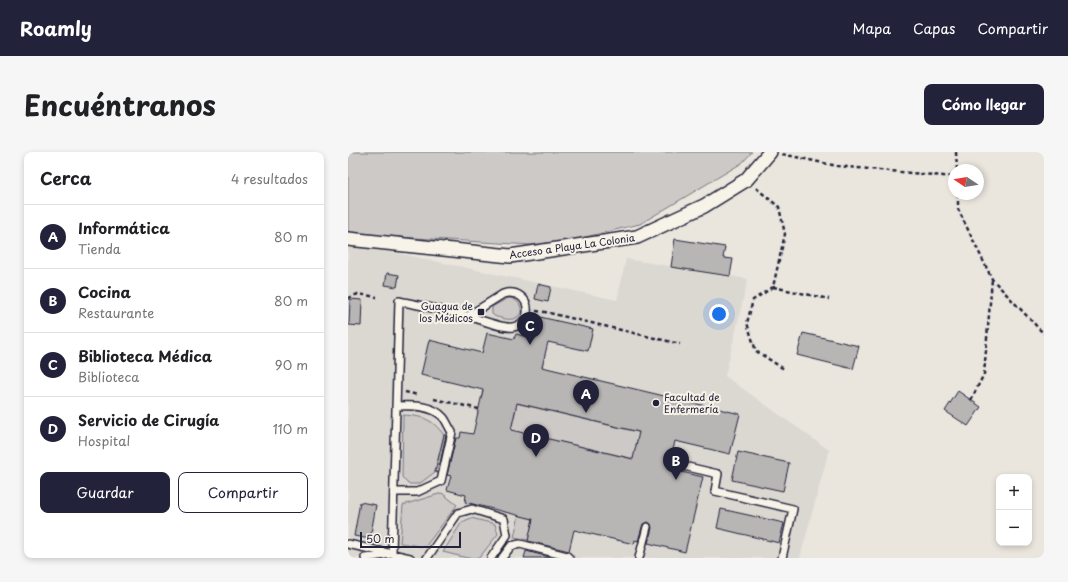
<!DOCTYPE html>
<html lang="es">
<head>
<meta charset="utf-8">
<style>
	:root { --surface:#fff; --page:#f6f6f6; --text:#202124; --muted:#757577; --line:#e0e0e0; --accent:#22223b }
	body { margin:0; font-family:"Playpen Sans",sans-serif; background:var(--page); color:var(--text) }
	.controls { position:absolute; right:12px; bottom:12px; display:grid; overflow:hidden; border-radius:8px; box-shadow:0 2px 6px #0003 }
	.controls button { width:36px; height:36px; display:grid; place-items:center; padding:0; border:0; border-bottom:1px solid var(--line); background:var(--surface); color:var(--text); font:20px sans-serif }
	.compass { position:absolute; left:600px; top:12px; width:36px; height:36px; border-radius:50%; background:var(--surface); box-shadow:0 2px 6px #0003; rotate:282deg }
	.scale { position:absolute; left:12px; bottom:10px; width:101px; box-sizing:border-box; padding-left:4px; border:2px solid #22223b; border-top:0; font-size:11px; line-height:14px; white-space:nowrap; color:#22223b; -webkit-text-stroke:3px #f7f3e8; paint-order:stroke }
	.you { position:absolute; left:371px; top:162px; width:14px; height:14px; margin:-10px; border:3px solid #fff; border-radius:50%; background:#1a73e8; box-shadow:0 0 0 6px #1a73e833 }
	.badge { display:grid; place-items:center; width:26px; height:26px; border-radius:50%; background:var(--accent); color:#fff; font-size:13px; font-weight:700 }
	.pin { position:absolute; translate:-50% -33px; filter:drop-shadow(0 1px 2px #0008) }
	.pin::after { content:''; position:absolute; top:21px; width:14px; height:12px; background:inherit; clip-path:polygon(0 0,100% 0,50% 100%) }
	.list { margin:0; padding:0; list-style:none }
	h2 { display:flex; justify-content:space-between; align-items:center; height:52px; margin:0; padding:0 16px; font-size:17px }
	h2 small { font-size:13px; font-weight:400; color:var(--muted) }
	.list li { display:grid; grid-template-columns:26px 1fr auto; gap:12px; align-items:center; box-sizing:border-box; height:64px; padding:0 16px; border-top:1px solid var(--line) }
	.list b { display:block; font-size:15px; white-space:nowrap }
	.list p { margin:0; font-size:13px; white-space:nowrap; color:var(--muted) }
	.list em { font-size:13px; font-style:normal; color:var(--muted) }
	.actions { display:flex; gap:8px; padding:12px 16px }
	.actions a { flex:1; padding:9px 0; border:1px solid var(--accent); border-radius:8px; text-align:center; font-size:14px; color:var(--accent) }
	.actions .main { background:var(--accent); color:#fff }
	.map { position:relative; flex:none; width:696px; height:406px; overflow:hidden; border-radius:8px }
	header { display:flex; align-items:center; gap:24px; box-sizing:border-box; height:56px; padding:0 20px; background:var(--accent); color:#fff }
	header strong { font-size:19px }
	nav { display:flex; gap:22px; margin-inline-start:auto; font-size:14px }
	.intro { display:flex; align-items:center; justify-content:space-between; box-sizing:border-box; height:96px; padding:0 24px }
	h1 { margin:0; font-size:28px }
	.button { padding:10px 18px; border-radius:8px; background:var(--accent); color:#fff; font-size:14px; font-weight:700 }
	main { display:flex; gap:24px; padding:0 24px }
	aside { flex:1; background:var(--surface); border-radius:8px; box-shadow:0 2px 6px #0003 }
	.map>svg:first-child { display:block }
</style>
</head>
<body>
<header>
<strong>Roamly</strong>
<nav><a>Mapa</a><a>Capas</a><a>Compartir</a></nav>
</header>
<div class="intro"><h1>Encuéntranos</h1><a class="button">Cómo llegar</a></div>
<main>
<aside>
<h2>Cerca<small>4 resultados</small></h2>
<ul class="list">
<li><span class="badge">A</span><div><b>Informática</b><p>Tienda</p></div><em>80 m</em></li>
<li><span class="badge">B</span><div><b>Cocina</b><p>Restaurante</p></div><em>80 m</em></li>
<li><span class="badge">C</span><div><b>Biblioteca Médica</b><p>Biblioteca</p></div><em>90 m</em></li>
<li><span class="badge">D</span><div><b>Servicio de Cirugía</b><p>Hospital</p></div><em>110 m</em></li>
</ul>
<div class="actions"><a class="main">Guardar</a><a>Compartir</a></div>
</aside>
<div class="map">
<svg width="696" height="406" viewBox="0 0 696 406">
	<rect width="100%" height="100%" fill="#eae6de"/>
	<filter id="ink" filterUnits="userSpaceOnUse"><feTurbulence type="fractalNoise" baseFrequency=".025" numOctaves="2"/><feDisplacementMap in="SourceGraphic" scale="8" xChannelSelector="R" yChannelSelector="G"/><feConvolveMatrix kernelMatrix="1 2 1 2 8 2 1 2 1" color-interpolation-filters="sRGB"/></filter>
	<g filter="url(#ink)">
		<path fill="#dbd8d2" d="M3,91l266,57 9,-41 122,20 -23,97 104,74 -29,108h-452v-310z"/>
		<path fill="#cdc9c6" stroke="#787680" d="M0,0h404l-10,11 -102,61 -92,22 -200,-12z
			M162,146c17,4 15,27 -9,20 -4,-1 -6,-1 -9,-4v-7l14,-8z
			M155,248l143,34 -9,6 -3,16 6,2 -1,2 -142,-33 15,-2 4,-16z
			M55,263c20,1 29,4 41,20l-9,37 -16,12h-11l-6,-7z
			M94,341l15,12 -32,42 -25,-4 3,-38z
			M171,363l14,4 -5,21 -14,-3z
			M123,366l24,6 3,10 -19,24h-12l-24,-6 19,-30z"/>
		<path fill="#b8b6b5" stroke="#22223b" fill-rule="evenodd" d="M327,87l50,8 -2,11 10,1 -3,17 -59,-9z
			M39,121l12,2 -2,12 -12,-2z
			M190,132l13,3 -3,15 -13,-3z
			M2,147l12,1 -1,26 -12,-1z
			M192,165l53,12 -5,22 -40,-9 -6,25 198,47 -10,40 -55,-13 -6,28 34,8 -18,75 -37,-9 4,-15 -1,-4 -3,-2 -5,2 -5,17 -3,-1 -1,4 -60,-14 -5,21 -41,-10 5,-22 -68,-17 1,-7 -19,-5 4,-14 -4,-1 9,-37h4l1,-6 12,2 10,-44 -62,-15 8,-35 53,13 5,-20 27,6 2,-5 19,5zM169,251l122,29 -6,27 -122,-29z
			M455,181l56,13 -6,23 -56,-14z
			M610,239l23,16 -13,19 -23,-15z
			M96,283h2l-8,38 -3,-1z
			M390,300l51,11 -6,28 -51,-11z
			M12,350l16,3 -6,34 -16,-3z
			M373,357l63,14 -5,20 -62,-15z
			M178,399l23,6v1h-25z"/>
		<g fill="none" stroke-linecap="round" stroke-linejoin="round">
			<defs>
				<path id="service" d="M327,312l43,10 -3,17 78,18 -11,49
					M46,340h23l24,-11 11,-49c-3,-4 -5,-10 -8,-14 -11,-13 -32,-13 -48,-12
					M0,392l62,14
					M17,406l27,-4 7,-253c23,5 46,9 69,15 11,3 35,13 45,11 7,-1 13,-7 14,-14 2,-15 -11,-23 -24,-19l-35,22
					M79,406l31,-45 14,-4 32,10 3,16 -16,23
					M154,406l9,-12 9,-2 47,12 2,2
					M291,406l8,-31"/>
				<path id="minor" d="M0,87l162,17 127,-19 67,-31 42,-26 24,-28"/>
			</defs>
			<use href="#service" stroke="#22223b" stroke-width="10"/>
			<use href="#minor" stroke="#22223b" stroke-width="16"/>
			<path stroke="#22223b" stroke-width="2.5" stroke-dasharray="4 3" stroke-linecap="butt" d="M608,0l1,18
				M434,2l55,12 117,11
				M408,36l23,19 6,27 -12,53 -20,13 -6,23 9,28 28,18
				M610,42v15l34,70 52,55
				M425,135l56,12
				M0,146l10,-4 19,3
				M188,159l9,1 135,32
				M57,240l13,3
				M86,247l45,10
				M623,248l13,-26 8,-95"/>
			<use href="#service" stroke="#f7f3e8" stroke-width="7"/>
			<use href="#minor" stroke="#f7f3e8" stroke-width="13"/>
		</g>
	</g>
	<g fill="#22223b" stroke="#f7f3e8" stroke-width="1.5">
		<rect x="129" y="156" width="8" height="8" rx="2"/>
		<circle cx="308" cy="251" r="4"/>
	</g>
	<g text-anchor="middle" stroke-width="4" stroke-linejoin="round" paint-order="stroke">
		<g font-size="10" fill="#22223b" stroke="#f7f3e8">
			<text transform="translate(224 94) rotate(-8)" y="4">Acceso a Playa La Colonia</text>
		</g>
		<g font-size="10" fill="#22223b" stroke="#f7f3e8" text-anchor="end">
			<text x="125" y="158">Guagua de<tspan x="125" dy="12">los Médicos</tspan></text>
			<text x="316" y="249" text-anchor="start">Facultad de<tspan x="316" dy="12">Enfermería</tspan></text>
		</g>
	</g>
</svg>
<div class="controls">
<button>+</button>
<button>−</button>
</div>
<svg class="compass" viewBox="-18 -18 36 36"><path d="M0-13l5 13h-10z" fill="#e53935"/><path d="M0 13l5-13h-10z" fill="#757577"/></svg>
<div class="scale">50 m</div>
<div class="you"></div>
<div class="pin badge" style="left:238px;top:261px">A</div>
<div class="pin badge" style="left:328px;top:328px">B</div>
<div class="pin badge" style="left:182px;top:193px">C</div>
<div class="pin badge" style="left:188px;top:305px">D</div>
</div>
</main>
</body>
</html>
